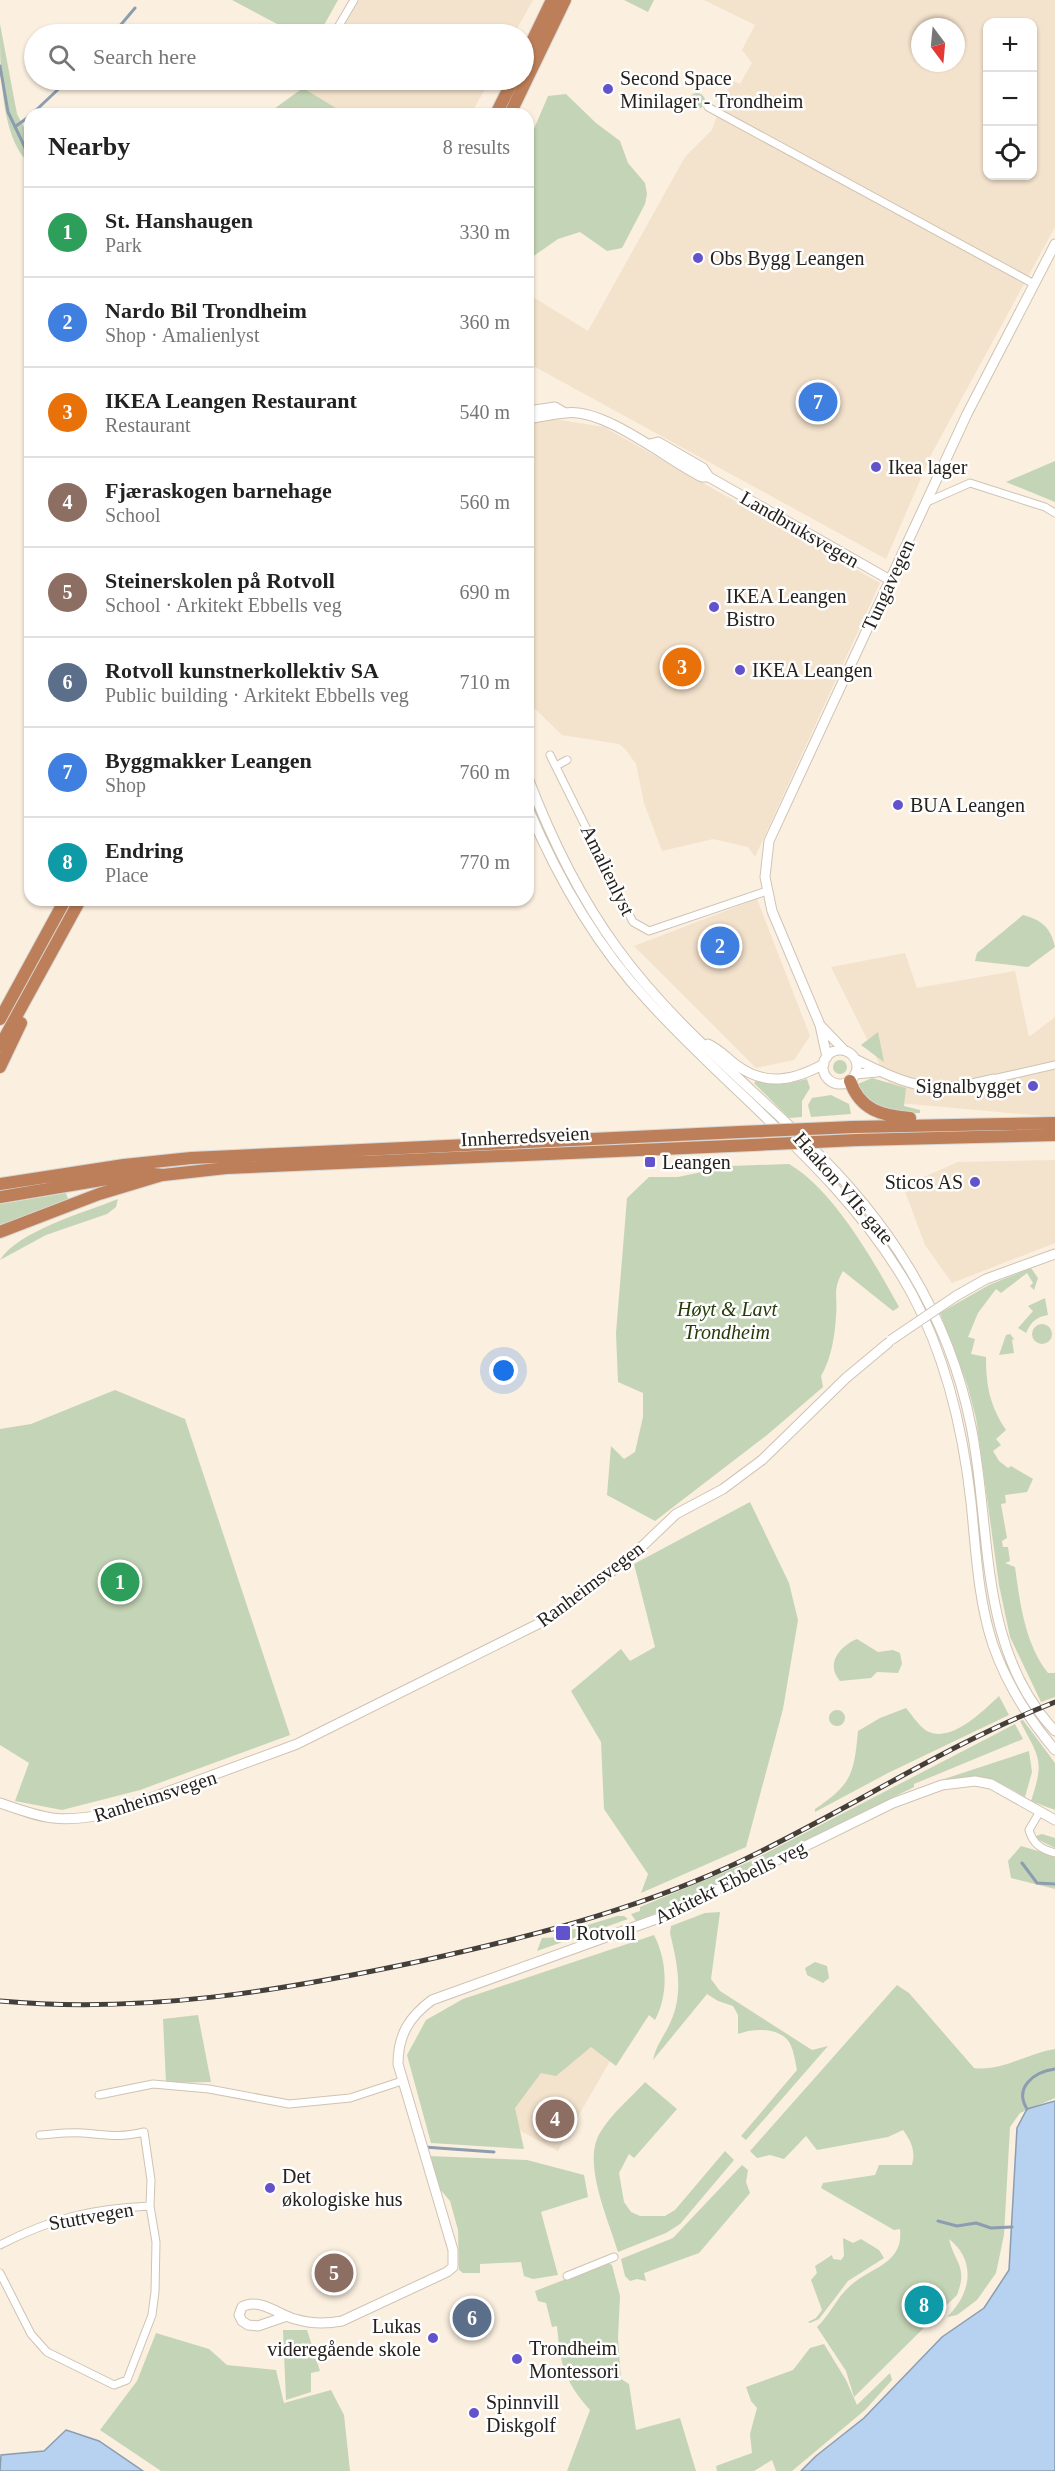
<!DOCTYPE html>
<html lang="en">
<head>
<meta charset="utf-8">
<style>
	:root { --surface:#fff; --page:#f6f6f6; --text:#222; --muted:#767676; --line:#e0e0e0; --accent:#6253cc }
	body { margin:0; font-family:"Times New Roman",serif; background:var(--page); color:var(--text) }
	.controls { position:absolute; right:18px; top:18px; display:grid; overflow:hidden; border-radius:12px; box-shadow:0 2px 4px #0004 }
	.controls button { width:54px; height:54px; display:grid; place-items:center; padding:0; border:0; border-bottom:2px solid var(--line); background:var(--surface); color:var(--text); font:30px sans-serif }
	.compass { position:absolute; left:911px; top:18px; width:54px; height:54px; border-radius:50%; background:var(--surface); box-shadow:0 2px 4px #0004; rotate:164deg }
	.you { position:absolute; left:504px; top:1371px; width:21px; height:21px; margin:-15px; border:4px solid #fff; border-radius:50%; background:#1a73e8; box-shadow:0 0 0 9px #1a73e833 }
	.badge { display:grid; place-items:center; width:39px; height:39px; border-radius:50%; background:var(--accent); color:#fff; font-size:20px; font-weight:700 }
	.pin { position:absolute; translate:-50% -50%; border:3px solid #fff; box-shadow:0 2px 6px #0006 }
	.list { margin:0; padding:0; list-style:none }
	h2 { display:flex; justify-content:space-between; align-items:center; height:78px; margin:0; padding:0 24px; font-size:26px }
	h2 small { font-size:20px; font-weight:400; color:var(--muted) }
	.list li { display:grid; grid-template-columns:39px 1fr auto; gap:18px; align-items:center; box-sizing:border-box; height:90px; padding:0 24px; border-top:2px solid var(--line) }
	.list b { display:block; font-size:22px; white-space:nowrap }
	.list p { margin:0; font-size:20px; white-space:nowrap; color:var(--muted) }
	.list em { font-size:20px; font-style:normal; color:var(--muted) }
	.icon { flex:none; width:33px; height:33px; fill:none; stroke:currentColor; stroke-width:2; stroke-linecap:round; stroke-linejoin:round }
	.map { position:relative; flex:none; width:1055px; height:2471px; overflow:hidden }
	.search { position:absolute; background:var(--surface); box-shadow:0 2px 4px #0004; left:24px; top:24px; width:510px; height:66px; display:flex; align-items:center; gap:15px; box-sizing:border-box; padding:0 21px; border-radius:33px; color:var(--muted); font-size:22px }
	.panel { position:absolute; background:var(--surface); box-shadow:0 2px 4px #0004; left:24px; top:108px; width:510px; height:798px; border-radius:18px }
	.map>svg:first-child { display:block }
</style>
</head>
<body>
<div class="map">
<svg width="1055" height="2471" viewBox="0 0 1055 2471">
	<rect width="100%" height="100%" fill="#fbefdf"/>
	<path fill="#f3e2cc" fill-rule="evenodd" d="M359,0h174l-19,34h-175z
		M704,0h351v227l-123,226 -46,106 -358,-196v-69l60,37 97,-174 27,-27 11,-32 10,-17 7,3 12,-21 -10,-13 13,-25zM988,22h44v154h-44zM920,27h36v36h-36z
		M315,80h175l-19,34h-125l-43,-26 6,2z
		M554,419l50,8 276,156 -125,274 -7,-10 -35,-8 -51,12 -18,-48 -8,-39 -10,-14 -7,-6 -57,-9 -34,-33v-280z
		M757,899l53,137 -16,24 -38,8 -122,-122z
		M905,953l12,35 98,-17 14,66 26,-20v100l-156,-14 -68,-136z
		M1055,1160v83l-103,40 -27,-38 -22,-59 55,-24z
		M540,2010l70,51 -52,90 -90,-48z"/>
	<path fill="#c4d4b6" d="M232,0h106l-19,34h-23z
		M624,0h30l-6,12z
		M0,24l17,90 13,25v25c-30,-26 -30,-98 -30,-140z
		M303,88l43,26h-79z
		M689 101a8 8 0 1 1 16 0a8 8 0 1 1-16 0Z
		M566,94l30,29 24,18 8,22 17,20 2,11 -2,10 -23,44 -15,3 -27,-19 -22,7 -30,21v-117l20,-47z
		M1055,461v41l-49,-20z
		M1023,915c19,5 28,13 32,32l-27,20 -53,-6 2,-8z
		M878,1032l6,30 -23,-17z
		M833 1067a7 7 0 1 1 14 0a7 7 0 1 1-14 0Z
		M872,1078l34,10 -2,18 16,4v3c-28,2 -51,-2 -62,-29z
		M807,1079l3,9 -8,13v16l-13,1 -35,-35 2,-2 28,3z
		M831,1095l18,9 2,10 -40,3 -3,-12 4,-7z
		M789,1164c44,25 86,99 110,143l-6,4 -50,-40c-11,19 -5,25 -7,45 -1,19 -5,44 -15,60l2,11 -56,48 -112,86 -48,-26 4,-49 13,13 11,-7 8,-35v-24l-25,-11 -2,-49 11,-135 22,-21h29l52,-11z
		M66,1193l2,6 -68,27v-22z
		M118,1199l-2,8 -9,7 -61,21 -46,25c18,-29 86,-48 118,-61z
		M1031,1268l7,10 -4,12 -4,-4 3,-3 -6,-10 -26,20 -5,-4 -18,24 -10,24 7,2 -4,15 15,3c0,29 4,49 20,73l-10,9 5,6 -8,6 6,10 9,7 3,-2 22,13 -6,13 -22,3 1,8 -5,1 6,34 -5,3 1,6h5l2,14 -5,2 10,4c5,36 10,77 33,106h7v24l-14,5 -31,-65 -11,-52 -23,-167 -9,-34 -27,-71 49,-28z
		M1045,1298l3,17c-12,2 -17,7 -22,18l-8,-5 15,-17 -5,-5z
		M1032 1334a10 10 0 1 1 20 0a10 10 0 1 1-20 0Z
		M1010,1334l4,5 -2,1 2,13 -15,2 7,-20z
		M115,1390l70,29 105,316 -150,55 -78,20 -47,-9 14,-38 -29,-18v-316l31,-5z
		M750,1502l39,81 9,37 -15,89 -37,138 -105,46 7,-19 -44,-65 -3,-67 -30,-51 50,-42 9,12 25,-14 -21,-83z
		M857,1639l21,13 15,-2 7,3 2,11 -4,9 -21,-1 -6,6 -31,3c-15,-17 0,-35 17,-42z
		M999,1696l10,19 -121,58 -73,39v-3c37,-25 39,-35 43,-78l22,-13 26,-10c6,7 15,21 23,24 24,10 55,-22 70,-36z
		M829 1718a8 8 0 1 1 16 0a8 8 0 1 1-16 0Z
		M1023,1720l32,43v47l-24,-9c14,-42 8,-43 -11,-80z
		M1015,1724l8,15 -109,45v3l-250,123 -28,11 -5,-7 9,-3v-4l111,-46z
		M1029,1751l3,21 -7,25c-34,-21 -52,-23 -90,-15z
		M1042,1834l13,4v10l-18,-9 -1,-3z
		M1021,1846l34,10v33l-44,-11 -3,-17z
		M720,1912l-9,67 9,12 92,59 16,-4 -82,94 -5,-4 56,-66c-2,-9 -3,-20 -8,-28 -10,-15 -36,-14 -51,-8v-19l-5,-9 -15,-5 -11,-7 -54,66c3,-15 12,-25 18,-39 13,-29 6,-59 -1,-88l1,-7 34,-13z
		M617,1916h7l4,3 -91,32 5,-13 20,-1 6,-6z
		M654,1935c13,25 15,59 1,85l-6,-5 -33,51 -25,-19 -35,29 -15,-3 -26,35 9,41 -93,-6 -24,-88 19,-35 37,-21z
		M815,1962l12,4 2,12 -6,5 -16,-8 -2,-7z
		M897,1985l12,8 65,75c27,4 54,-15 81,-19v49l-35,15 -10,14 -6,108 -8,38 -19,27 -20,15 -10,2c24,-23 30,-56 2,-78 6,25 19,27 8,56l-103,102 -8,-26 -29,-44c13,-12 20,-30 33,-41 21,-19 54,-22 50,-57l-6,1 -73,-42 2,-5 52,-8 4,-10h33c4,-14 -1,-24 -9,-35l-15,7 -71,13 -11,-14 -22,23 -14,-4 -13,3 -7,-7z
		M198,2015l13,67 -45,1 -3,-64z
		M645,2082l32,27 -43,49 -5,-4 -10,19 5,29 7,10 9,4h25l10,-6 50,-59 9,9 -54,64 -14,9 -48,19c-9,-30 -33,-83 -21,-113 9,-21 33,-40 48,-57z
		M429,2156l98,4 57,15 4,22 -47,15 17,63 -25,4 -9,-3 -3,-14 -41,2v9h-17l-4,-3 -1,-40 -8,-29 -11,-13z
		M742,2165l6,5 -2,12 4,11 -51,60 -55,20 2,8 -9,-2 -7,2 -5,-5 -4,-17 52,-21z
		M843,2238l10,5 8,-4 18,11 5,8 -36,23 -29,38 -9,4 -2,-1 8,-4 6,-8 -11,-30 6,-7 -2,-7 17,-11 1,4 8,1 3,-4z
		M608,2263l4,2 8,31 -2,42 3,41 8,5 7,46 44,-12 16,53h-129l23,-61c-27,-31 -29,-44 -33,-84l-5,1 -6,-24 -8,-2 -3,-10z
		M283,2330h24l13,41 -9,2v19l-25,8z
		M156,2333l53,16 18,16 49,5 8,33 47,-13 13,25 6,56h-189l-61,-41 37,-49z
		M824,2344l22,36 11,25 33,-32 2,7 -27,30 -73,61h-16l-4,-11 -18,11h-37l-1,-5 36,-13 -2,-19 7,-26 -6,-7 -5,-14 47,-17 17,-22z"/>
	<path fill="#b7d2f0" stroke="#8c9db0" stroke-width="1.5" d="M1055,2101v370h-254l15,-15 48,-38 78,-81 42,-29 25,-38 8,-142 10,-19z
		M66,2430l33,11 44,30h-143l1,-16 43,-4z"/>
	<g fill="none" stroke-linecap="round" stroke-linejoin="round">
		<path stroke="#8c9db0" stroke-width="3" d="M113,34l22,-26
			M0,66l8,46 22,46
			M32,114l36,-34
			M16,126l14,-10
			M1022,1863l15,20 18,1
			M1027,2109c-13,-21 6,-37 28,-40
			M424,2147l70,5
			M938,2221l19,5 19,-3 15,5 21,-1"/>
		<defs>
			<path id="street" d="M334,34l20,-34
				M708,107l326,177
				M927,502l43,-19 75,24 10,6
				M550,755l83,167 16,9 118,-40
				M556,766l11,-6
				M993,1079l62,-14
				M1039,1813l-10,17c4,14 12,19 26,23
				M99,2095l54,-11 56,5 80,15 61,-6 52,-17
				M0,2245c52,-27 91,-36 150,-39
				M0,2273l31,61 16,18 67,33 13,-5 25,-65 3,-23 1,-50 -6,-36 1,-26 -7,-48c-26,6 -35,3 -61,1 -14,-1 -29,1 -43,2
				M567,2276l47,-19"/>
			<path id="secondary" d="M528,411l27,-4 10,6
				M528,419c12,-2 25,-5 37,-6 39,-6 102,47 137,64h7l181,103
				M650,444l8,-2 45,26 6,9
				M528,778c23,60 51,118 89,170 49,68 117,125 178,183
				M528,808c30,71 67,136 120,193 88,97 201,177 264,293 35,65 51,136 59,208 5,48 7,98 22,143 14,40 35,73 62,105
				M820,1025l24,25
				M708,1044c11,5 18,13 27,20 30,23 58,17 89,0
				M823 1067a17 17 0 1 1 34 0a17 17 0 1 1-34 0Z
				M827,1057l-7,-32 -48,-114 -7,-34 4,-36 198,-427 88,-170
				M855,1059c56,28 76,36 138,20
				M855,1074l22,-2
				M805,1141c82,77 144,173 166,285 21,102 6,223 84,305
				M956,1296l30,-17 69,-25
				M0,1803c45,16 62,21 110,10l187,-69 245,-122 88,-64 46,-44 47,-25 39,-29 84,-82 42,-35
				M287,2316l-29,10 -10,-1 -6,-4 -3,-6 3,-8c17,-10 37,8 53,12 16,5 31,5 47,2l105,-49 6,-5v-17l-55,-186c0,-29 11,-47 34,-64l227,-82 234,-115 49,-18 33,-4 16,3 64,36"/>
			<path id="highway" d="M524,58l28,-58
				M496,114l17,-34
				M510,114l55,-114
				M0,1019l65,-119
				M0,1046l80,-146
				M0,1067l21,-44
				M850,1081c10,29 32,35 60,37
				M853,1127l202,-4
				M857,1140l198,-5
				M0,1184l124,-19 67,-7 549,-26
				M0,1197l143,-24 20,2 63,-7 527,-23
				M0,1232l99,-38 63,-19"/>
		</defs>
		<use href="#street" stroke="#cfc3b4" stroke-width="9"/>
		<use href="#secondary" stroke="#cfc3b4" stroke-width="11"/>
		<use href="#highway" stroke="#d8d7d6" stroke-width="14"/>
		<use href="#street" stroke="#fff" stroke-width="7"/>
		<use href="#secondary" stroke="#fff" stroke-width="9"/>
		<use href="#highway" stroke="#bc7f59" stroke-width="12"/>
		<defs>
			<path id="rail" d="M0,2001c144,13 281,-10 421,-40 104,-23 207,-49 305,-93 112,-51 214,-121 329,-166"/>
		</defs>
		<use href="#rail" stroke="#453f39" stroke-width="5"/>
		<use href="#rail" stroke="#fefefe" stroke-width="3" stroke-dasharray="9" stroke-linecap="butt"/>
		<defs>
			<path id="secondary-bridge" d="M891,1340l65,-44"/>
			<path id="highway-bridge" d="M740,1132l113,-5
				M753,1145l104,-5"/>
		</defs>
		<use href="#secondary-bridge" stroke="#cfc3b4" stroke-width="11" stroke-linecap="butt"/>
		<use href="#highway-bridge" stroke="#d8d7d6" stroke-width="14" stroke-linecap="butt"/>
		<use href="#secondary-bridge" stroke="#fff" stroke-width="9"/>
		<use href="#highway-bridge" stroke="#bc7f59" stroke-width="12"/>
	</g>
	<g fill="#6253cc" stroke="#fefefe" stroke-width="2">
		<circle cx="608" cy="89" r="6"/>
		<circle cx="698" cy="258" r="6"/>
		<circle cx="876" cy="467" r="6"/>
		<circle cx="714" cy="607" r="6"/>
		<circle cx="740" cy="670" r="6"/>
		<circle cx="898" cy="805" r="6"/>
		<circle cx="1033" cy="1086" r="6"/>
		<rect x="644" y="1156" width="12" height="12" rx="3"/>
		<circle cx="975" cy="1182" r="6"/>
		<rect x="555" y="1925" width="16" height="16" rx="3"/>
		<circle cx="270" cy="2188" r="6"/>
		<circle cx="433" cy="2338" r="6"/>
		<circle cx="517" cy="2359" r="6"/>
		<circle cx="474" cy="2413" r="6"/>
	</g>
	<g text-anchor="middle" stroke-width="5" stroke-linejoin="round" paint-order="stroke">
		<g font-size="20" fill="#26211c" stroke="#fefefe" text-anchor="start">
			<text x="620" y="85">Second Space<tspan x="620" dy="23">Minilager - Trondheim</tspan></text>
			<text x="710" y="265">Obs Bygg Leangen</text>
			<text x="888" y="474">Ikea lager</text>
			<text x="726" y="603">IKEA Leangen<tspan x="726" dy="23">Bistro</tspan></text>
			<text x="752" y="677">IKEA Leangen</text>
			<text x="910" y="812">BUA Leangen</text>
			<text x="1021" y="1093" text-anchor="end">Signalbygget</text>
			<text x="662" y="1169">Leangen</text>
			<text x="963" y="1189" text-anchor="end">Sticos AS</text>
			<text x="576" y="1940">Rotvoll</text>
			<text x="282" y="2183">Det<tspan x="282" dy="23">økologiske hus</tspan></text>
			<text x="421" y="2333" text-anchor="end">Lukas<tspan x="421" dy="23">videregående skole</tspan></text>
			<text x="529" y="2355">Trondheim<tspan x="529" dy="23">Montessori</tspan></text>
			<text x="486" y="2409">Spinnvill<tspan x="486" dy="23">Diskgolf</tspan></text>
		</g>
		<g font-size="20" fill="#26211c" stroke="#fefefe">
			<text transform="translate(800 529) rotate(30)" y="7">Landbruksvegen</text>
			<text transform="translate(888 585) rotate(-65)" y="7">Tungavegen</text>
			<text transform="translate(608 870) rotate(64)" y="7">Amalienlyst</text>
			<text transform="translate(525 1136) rotate(-3)" y="7">Innherredsveien</text>
			<text transform="translate(844 1188) rotate(49)" y="7">Haakon VIIs gate</text>
			<text transform="translate(590 1584) rotate(-37)" y="7">Ranheimsvegen</text>
			<text transform="translate(155 1796) rotate(-18)" y="7">Ranheimsvegen</text>
			<text transform="translate(730 1882) rotate(-26)" y="7">Arkitekt Ebbells veg</text>
			<text transform="translate(91 2216) rotate(-10)" y="7">Stuttvegen</text>
		</g>
		<g font-size="20" font-style="italic" fill="#253c08" stroke="#fefefe">
			<text x="727" y="1316">Høyt &amp; Lavt<tspan x="727" dy="23">Trondheim</tspan></text>
		</g>
	</g>
</svg>
<div class="controls">
<button>+</button>
<button>−</button>
<button><svg class="icon" aria-label="locate" viewBox="0 0 24 24"><circle cx="12" cy="12" r="6"/><path d="M12 2v4M12 18v4M2 12h4M18 12h4"/></svg></button>
</div>
<svg class="compass" viewBox="-18 -18 36 36"><path d="M0-13l5 13h-10z" fill="#e53935"/><path d="M0 13l5-13h-10z" fill="#767676"/></svg>
<div class="you"></div>
<div class="pin badge" style="left:120px;top:1582px;background:#2e9e5b">1</div>
<div class="pin badge" style="left:720px;top:946px;background:#3f7fe0">2</div>
<div class="pin badge" style="left:682px;top:667px;background:#e8710a">3</div>
<div class="pin badge" style="left:555px;top:2119px;background:#8d6e63">4</div>
<div class="pin badge" style="left:334px;top:2273px;background:#8d6e63">5</div>
<div class="pin badge" style="left:472px;top:2318px;background:#5c6f8a">6</div>
<div class="pin badge" style="left:818px;top:402px;background:#3f7fe0">7</div>
<div class="pin badge" style="left:924px;top:2305px;background:#0f9aa8">8</div>
<div class="search"><svg class="icon" aria-label="search" viewBox="0 0 24 24"><circle cx="10" cy="10" r="6"/><path d="M15 15l6 6"/></svg>Search here</div>
<section class="panel">
<h2>Nearby<small>8 results</small></h2>
<ul class="list">
<li><span class="badge" style="background:#2e9e5b">1</span><div><b>St. Hanshaugen</b><p>Park</p></div><em>330 m</em></li>
<li><span class="badge" style="background:#3f7fe0">2</span><div><b>Nardo Bil Trondheim</b><p>Shop · Amalienlyst</p></div><em>360 m</em></li>
<li><span class="badge" style="background:#e8710a">3</span><div><b>IKEA Leangen Restaurant</b><p>Restaurant</p></div><em>540 m</em></li>
<li><span class="badge" style="background:#8d6e63">4</span><div><b>Fjæraskogen barnehage</b><p>School</p></div><em>560 m</em></li>
<li><span class="badge" style="background:#8d6e63">5</span><div><b>Steinerskolen på Rotvoll</b><p>School · Arkitekt Ebbells veg</p></div><em>690 m</em></li>
<li><span class="badge" style="background:#5c6f8a">6</span><div><b>Rotvoll kunstnerkollektiv SA</b><p>Public building · Arkitekt Ebbells veg</p></div><em>710 m</em></li>
<li><span class="badge" style="background:#3f7fe0">7</span><div><b>Byggmakker Leangen</b><p>Shop</p></div><em>760 m</em></li>
<li><span class="badge" style="background:#0f9aa8">8</span><div><b>Endring</b><p>Place</p></div><em>770 m</em></li>
</ul>
</section>
</div>
</body>
</html>
